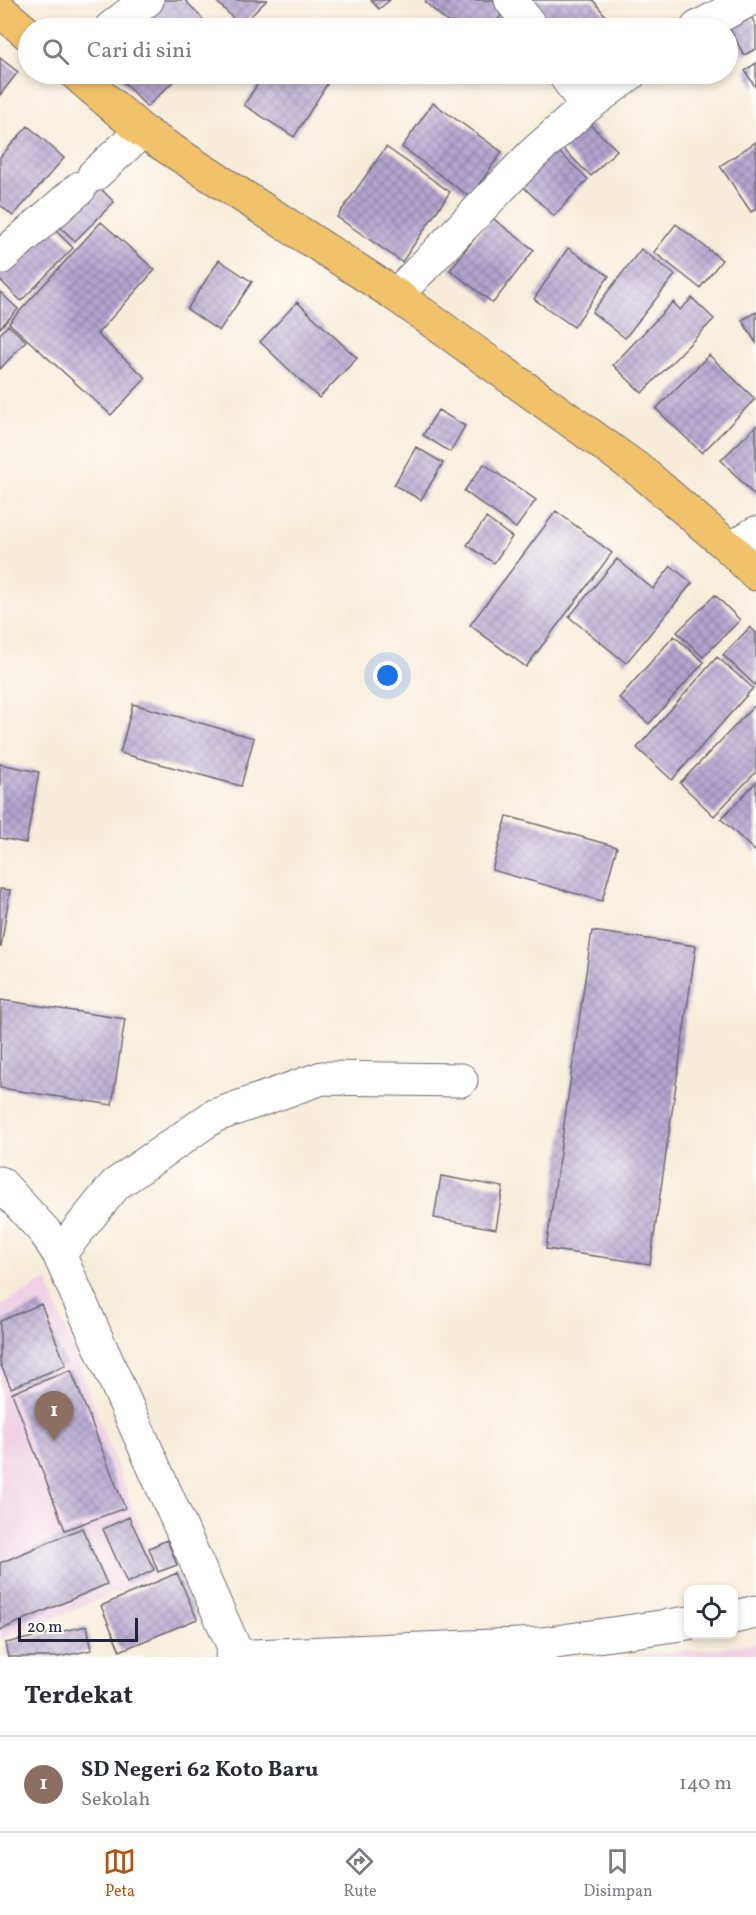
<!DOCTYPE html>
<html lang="id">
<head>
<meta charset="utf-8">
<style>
	:root { --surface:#fff; --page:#f2f2f3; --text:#2b2b33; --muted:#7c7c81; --line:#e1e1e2; --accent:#b45309 }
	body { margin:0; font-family:Vollkorn,serif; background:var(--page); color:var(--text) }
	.controls { position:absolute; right:18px; bottom:18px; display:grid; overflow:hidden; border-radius:12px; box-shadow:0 3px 9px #0003 }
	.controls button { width:54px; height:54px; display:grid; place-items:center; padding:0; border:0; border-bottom:2px solid var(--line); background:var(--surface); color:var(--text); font:30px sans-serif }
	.scale { position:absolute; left:18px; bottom:15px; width:120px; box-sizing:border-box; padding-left:6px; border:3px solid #22223b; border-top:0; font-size:16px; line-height:21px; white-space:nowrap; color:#22223b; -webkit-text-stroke:4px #fdfcf7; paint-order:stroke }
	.you { position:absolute; left:388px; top:676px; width:21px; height:21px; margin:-15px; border:4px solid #fff; border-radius:50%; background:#1a73e8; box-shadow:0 0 0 9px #1a73e833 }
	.badge { display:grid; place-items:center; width:39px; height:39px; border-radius:50%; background:var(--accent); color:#fff; font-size:20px; font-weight:700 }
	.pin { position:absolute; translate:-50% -50px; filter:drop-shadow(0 2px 3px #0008) }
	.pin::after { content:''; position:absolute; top:32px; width:21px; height:18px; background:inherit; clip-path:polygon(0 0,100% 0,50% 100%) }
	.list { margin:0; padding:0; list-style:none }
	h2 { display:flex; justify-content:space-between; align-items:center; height:78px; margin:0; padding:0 24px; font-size:26px }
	h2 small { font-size:20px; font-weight:400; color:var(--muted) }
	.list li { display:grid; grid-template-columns:39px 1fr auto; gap:18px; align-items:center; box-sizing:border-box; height:96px; padding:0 24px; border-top:2px solid var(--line) }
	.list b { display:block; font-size:22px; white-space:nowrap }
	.list p { margin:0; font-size:20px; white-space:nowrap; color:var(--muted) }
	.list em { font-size:20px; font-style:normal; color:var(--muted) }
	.icon { flex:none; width:33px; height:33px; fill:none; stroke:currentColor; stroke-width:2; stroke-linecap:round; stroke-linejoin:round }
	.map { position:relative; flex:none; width:756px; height:1657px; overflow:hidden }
	.search { position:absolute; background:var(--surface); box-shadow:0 3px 9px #0003; left:18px; right:18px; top:18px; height:66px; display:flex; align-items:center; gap:15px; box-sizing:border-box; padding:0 21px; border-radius:33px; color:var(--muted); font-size:22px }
	.sheet { height:174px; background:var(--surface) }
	nav { display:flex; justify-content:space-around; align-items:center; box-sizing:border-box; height:84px; border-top:2px solid var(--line); background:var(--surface); font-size:16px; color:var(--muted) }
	nav a { display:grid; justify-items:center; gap:3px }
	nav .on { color:var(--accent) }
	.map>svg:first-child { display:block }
</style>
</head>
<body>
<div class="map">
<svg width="756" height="1657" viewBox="0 0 756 1657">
	<defs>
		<pattern id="building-cross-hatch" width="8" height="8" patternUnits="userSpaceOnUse" patternTransform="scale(1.5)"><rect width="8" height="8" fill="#b4a5d0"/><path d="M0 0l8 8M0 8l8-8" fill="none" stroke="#9286aa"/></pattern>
	</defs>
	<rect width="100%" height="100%" fill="#fdfcf7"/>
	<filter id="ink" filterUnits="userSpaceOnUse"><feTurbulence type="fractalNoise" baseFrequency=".0167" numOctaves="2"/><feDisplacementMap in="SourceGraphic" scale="12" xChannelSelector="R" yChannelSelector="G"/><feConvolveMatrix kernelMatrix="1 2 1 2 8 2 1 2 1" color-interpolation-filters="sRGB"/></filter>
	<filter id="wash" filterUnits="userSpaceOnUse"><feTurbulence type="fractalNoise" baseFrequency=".008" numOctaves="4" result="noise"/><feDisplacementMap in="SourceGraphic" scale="24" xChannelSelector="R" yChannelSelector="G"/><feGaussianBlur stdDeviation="1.35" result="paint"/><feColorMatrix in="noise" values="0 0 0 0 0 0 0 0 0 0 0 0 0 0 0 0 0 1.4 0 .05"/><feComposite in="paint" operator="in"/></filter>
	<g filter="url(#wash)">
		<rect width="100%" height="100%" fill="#f7ecd9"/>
		<path fill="#f0d0e4" d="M47,1280l111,296 -158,63v-333z
			M756,1644v13h-136z"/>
		<g id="blocks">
			<path fill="url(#building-cross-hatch)" d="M159,0h26l26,28h-73l-4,-5z
				M215,0h52l-26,26z
				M371,0h19l-11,9z
				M427,0h72l9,9 -19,19h-35l-29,-26z
				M534,0h59l22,28h-66l-20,-24z
				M745,6l11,20v23l-12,6 -13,-24 -3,2v-5z
				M0,58l18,14 -18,23z
				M756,63v25l-11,-17z
				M116,74h57l4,4 -30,29z
				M264,74h60l7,4 -37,59 -50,-32z
				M584,74h12l-7,5z
				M433,103l69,49 -32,45 -68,-50z
				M582,117l35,33 -26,26 -34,-33z
				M28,126l36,32 -51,58 -13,-11v-48z
				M756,142v67l-5,3 -31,-46z
				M550,144l38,35 -34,37 -38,-36z
				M386,147l64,45 -48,70 -65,-45z
				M93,181l21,21 -39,39 -21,-20z
				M491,217l43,33 -41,53 -43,-33z
				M46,221l27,27 -52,53 -21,-21v-13z
				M101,222l54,48 -58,64 49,44 -35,37 -102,-92z
				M676,224l46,36 -22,28 -46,-36z
				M568,248l41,28 -35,51 -40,-28z
				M641,249l34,26 -50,63 -33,-26z
				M219,260l33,22 -33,49 -32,-22z
				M0,292l18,17 -18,19z
				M692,298l22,21 -72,74 -29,-28 60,-63 7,8z
				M297,302l60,56 -38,40 -59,-56z
				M756,312v31l-14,-23z
				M8,325l18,16 -26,28v-35z
				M709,355l46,44 -53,54 -46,-44z
				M438,410l27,16 -15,26 -27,-17z
				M756,426v71l-35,-37z
				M416,447l27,16 -22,37 -27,-15z
				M484,464l52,36 -20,28 -52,-37z
				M556,511l56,42 -86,114 -56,-42z
				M486,518l26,19 -18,26 -27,-18z
				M617,559l36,30 18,-23 21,17 -66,80 -57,-46z
				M715,595l25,25 -37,37 -26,-25z
				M750,627l6,6v53l-33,-31z
				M674,636l30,26 -55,62 -30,-26z
				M717,657l36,31 -81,92 -35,-32z
				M133,704l121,34 -13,48 -121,-33z
				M756,704v68l-42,44 -34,-33z
				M0,764l39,8 -13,71 -26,-5z
				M756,782v70l-35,-33z
				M507,816l110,31 -15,54 -110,-31z
				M0,889l10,1 -9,57h-1z
				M592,931l104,15 -46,318 -104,-15z
				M1,1000l124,19 -13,86 -112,-17z
				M441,1176l62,11 -7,42 -62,-11z
				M41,1304l25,61 -55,23 -11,-25v-42z
				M71,1370l54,138 -60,22 -53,-137z
				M129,1517l25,53 -27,13 -24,-54z
				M82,1528l25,56 -107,46v-67z
				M167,1540l10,25 -19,7 -9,-24z
				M177,1573l20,46 -77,32 -19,-45z
				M87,1626l5,24 -34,7h-50l-3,-14z"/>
		</g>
	</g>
	<g filter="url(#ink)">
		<use href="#blocks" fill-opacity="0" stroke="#6d6972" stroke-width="1.5"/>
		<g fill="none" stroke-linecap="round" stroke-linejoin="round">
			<defs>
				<path id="minor" d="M511,0l21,28
					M111,28l36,-28
					M697,28l52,-28
					M564,74l23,32
					M94,175l48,-44
					M0,258l80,-70
					M396,295l137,-141 54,-48 43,-32
					M731,549l25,-16
					M0,1183l45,49 14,22 179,402
					M59,1254l56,-69 99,-69 108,-38 139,2
					M734,1617l22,-5
					M232,1657l310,-13 146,-21"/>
				<path id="highway" d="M0,10l28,24
					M76,74l66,57 254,164 247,178 88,76 25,25"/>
			</defs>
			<use href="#minor" stroke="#6d6972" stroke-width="35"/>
			<use href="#highway" stroke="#6d6972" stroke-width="35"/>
			<use href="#minor" stroke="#fff" stroke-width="33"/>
			<use href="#highway" stroke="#f2c26a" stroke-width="33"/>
		</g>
	</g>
</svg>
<div class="controls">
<button><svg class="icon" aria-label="locate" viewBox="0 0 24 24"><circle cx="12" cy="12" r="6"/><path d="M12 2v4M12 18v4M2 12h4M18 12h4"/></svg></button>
</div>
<div class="scale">20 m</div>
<div class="you"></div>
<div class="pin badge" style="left:54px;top:1441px;background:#8d6e63">1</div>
<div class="search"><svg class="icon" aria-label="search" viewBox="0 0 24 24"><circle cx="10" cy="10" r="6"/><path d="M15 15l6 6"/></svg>Cari di sini</div>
</div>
<section class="sheet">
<h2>Terdekat<small></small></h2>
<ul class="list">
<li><span class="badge" style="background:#8d6e63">1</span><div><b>SD Negeri 62 Koto Baru</b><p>Sekolah</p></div><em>140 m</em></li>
</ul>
</section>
<nav>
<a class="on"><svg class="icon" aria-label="map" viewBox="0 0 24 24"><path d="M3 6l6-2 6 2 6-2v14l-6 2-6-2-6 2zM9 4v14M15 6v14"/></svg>Peta</a>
<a><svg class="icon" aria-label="directions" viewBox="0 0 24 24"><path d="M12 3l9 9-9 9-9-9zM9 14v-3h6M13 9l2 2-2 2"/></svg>Rute</a>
<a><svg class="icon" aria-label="saved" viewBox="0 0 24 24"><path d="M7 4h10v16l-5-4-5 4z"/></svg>Disimpan</a>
</nav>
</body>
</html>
